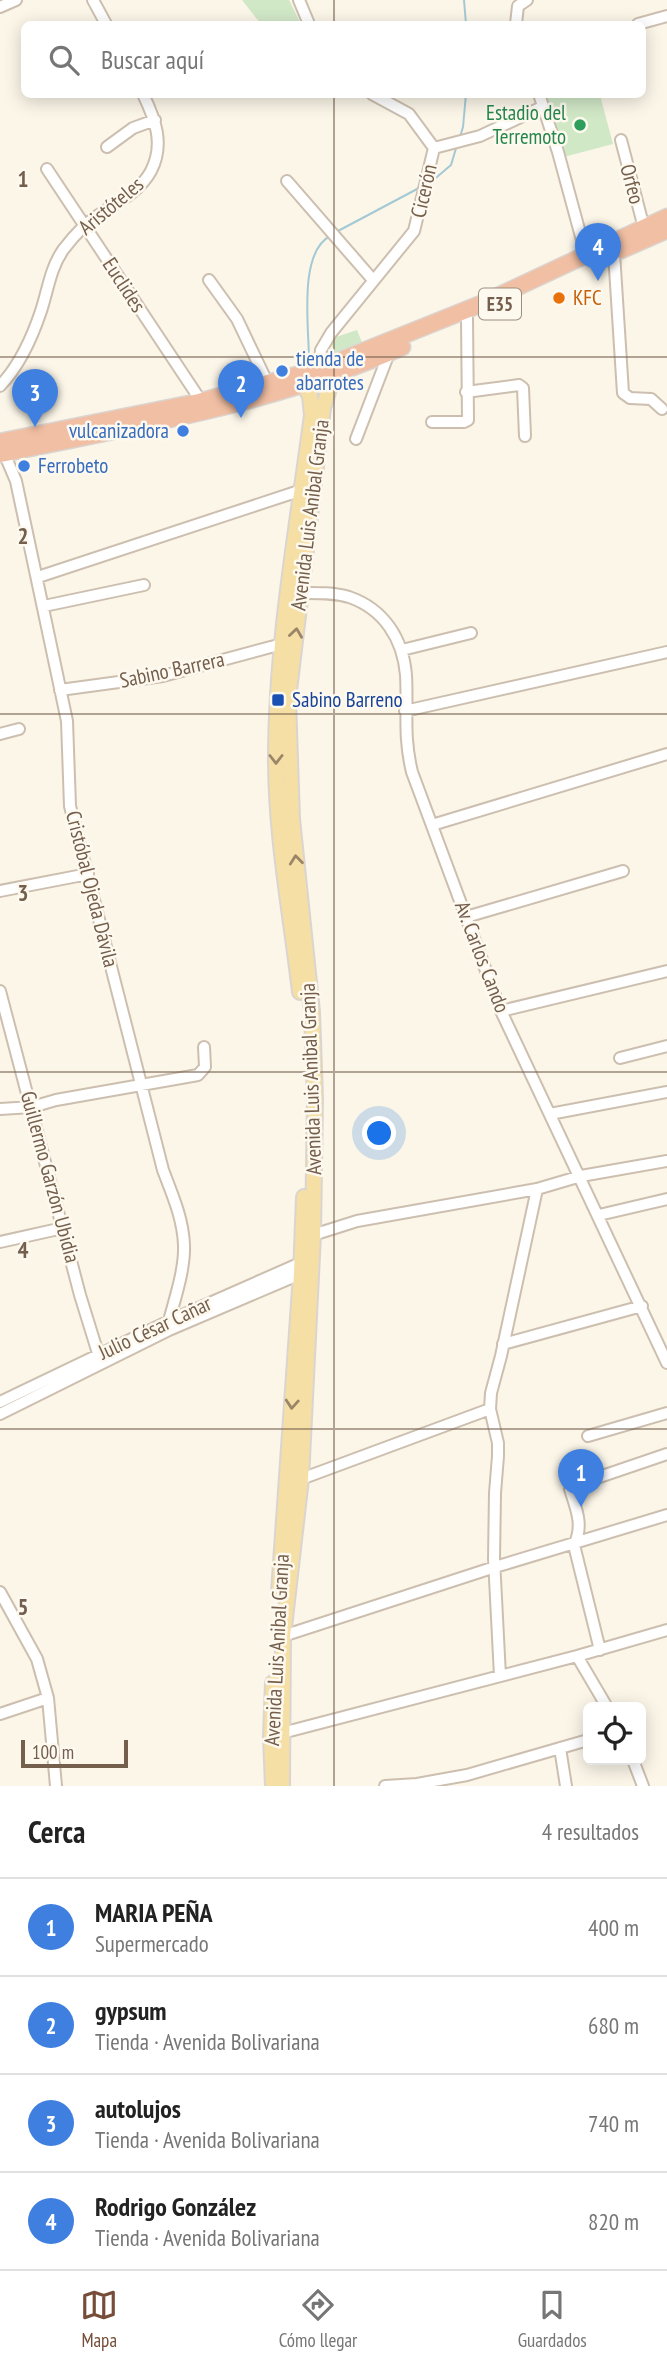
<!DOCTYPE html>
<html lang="es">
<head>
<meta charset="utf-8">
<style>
	:root { --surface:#fff; --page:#f6f6f6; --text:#222; --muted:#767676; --line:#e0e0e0; --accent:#764d39 }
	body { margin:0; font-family:"PT Sans Narrow",sans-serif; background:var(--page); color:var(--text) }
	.controls { position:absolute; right:21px; bottom:21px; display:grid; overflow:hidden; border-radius:10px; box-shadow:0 4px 18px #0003 }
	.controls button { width:63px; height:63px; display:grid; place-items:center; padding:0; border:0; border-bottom:2px solid var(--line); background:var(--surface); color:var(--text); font:35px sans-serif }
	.scale { position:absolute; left:21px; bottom:18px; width:107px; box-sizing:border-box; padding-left:7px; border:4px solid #745f4d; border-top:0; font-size:19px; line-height:24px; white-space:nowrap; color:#745f4d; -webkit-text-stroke:5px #fef9ef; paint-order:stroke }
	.you { position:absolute; left:380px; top:1134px; width:24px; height:24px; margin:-18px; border:5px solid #fff; border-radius:50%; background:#1a73e8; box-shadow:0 0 0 10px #1a73e833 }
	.badge { display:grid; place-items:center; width:46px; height:46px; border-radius:50%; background:var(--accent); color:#fff; font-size:23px; font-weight:700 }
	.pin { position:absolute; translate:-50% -58px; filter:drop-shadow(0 2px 4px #0008) }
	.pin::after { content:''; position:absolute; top:37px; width:24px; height:21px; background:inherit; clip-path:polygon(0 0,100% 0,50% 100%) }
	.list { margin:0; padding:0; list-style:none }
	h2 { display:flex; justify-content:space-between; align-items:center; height:91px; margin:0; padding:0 28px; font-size:30px }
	h2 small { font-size:23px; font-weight:400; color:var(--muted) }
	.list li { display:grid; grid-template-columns:46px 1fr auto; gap:21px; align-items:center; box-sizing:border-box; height:98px; padding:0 28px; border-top:2px solid var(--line) }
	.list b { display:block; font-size:26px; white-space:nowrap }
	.list p { margin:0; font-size:23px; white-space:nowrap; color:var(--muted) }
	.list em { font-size:23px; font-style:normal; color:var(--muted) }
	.icon { flex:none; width:38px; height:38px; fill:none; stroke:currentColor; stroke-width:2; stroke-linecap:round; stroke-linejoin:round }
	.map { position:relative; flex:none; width:667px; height:1786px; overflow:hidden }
	.search { position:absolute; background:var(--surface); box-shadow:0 4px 18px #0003; left:21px; right:21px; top:21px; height:77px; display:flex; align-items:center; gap:18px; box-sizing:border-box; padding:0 24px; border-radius:10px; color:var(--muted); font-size:26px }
	.sheet { height:483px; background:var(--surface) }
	nav { display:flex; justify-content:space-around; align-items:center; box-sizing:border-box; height:98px; border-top:2px solid var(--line); background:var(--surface); font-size:19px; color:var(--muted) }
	nav a { display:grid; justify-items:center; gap:4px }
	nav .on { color:var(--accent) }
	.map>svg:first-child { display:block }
</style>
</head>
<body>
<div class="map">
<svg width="667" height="1786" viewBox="0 0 667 1786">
	<rect width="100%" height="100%" fill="#fbf6e8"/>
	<path fill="#d1e8c7" d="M242,0h47l12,24h-40z
		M544,95h56l13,49 -53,14z
		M357,330l6,15 -28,9 -5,-15z"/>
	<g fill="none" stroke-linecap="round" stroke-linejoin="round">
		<path stroke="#a4c9d5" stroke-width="2" d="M464,0l2,24
			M460,137l3,-10 3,-33
			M431,182l20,-17 6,-20
			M338,231l81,-43
			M309,360c0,-32 -11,-107 21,-124"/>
		<defs>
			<path id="minor" d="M93,0l13,24
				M299,0l10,24
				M0,7l16,-7
				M516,24l2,-18 9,-6
				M638,24l29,-8
				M539,94l19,58 28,103
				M621,140l23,88
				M107,147l26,-19 22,-8
				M434,148l46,-12 62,-29
				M47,169l150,226 2,7
				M287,181l86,99
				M614,253l9,140 7,5 21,1 11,10
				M209,280l28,39 31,65
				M319,369l2,-19 10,-17 83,-102 20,-83 -25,-34 -37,-20
				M0,386c20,-21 32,-48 41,-75 7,-21 9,-42 22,-61 6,-8 14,-17 21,-24 21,-19 53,-29 67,-55 14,-27 4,-52 -8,-77
				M466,392l53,-7 4,3 2,48
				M432,422h32l4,-2 -1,-102
				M356,439l33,-86
				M4,453l12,28 51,240 3,85 93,364c9,24 20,48 21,75 1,24 -9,53 -15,76
				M38,577l264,-87
				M295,593c18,0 37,-1 54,4 35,12 54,42 57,78 2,36 -3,60 6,97l89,239 166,352
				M44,606l100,-21
				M402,650l69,-17
				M60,690l103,-14 119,-32
				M405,711l262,-59
				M0,734l19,-5
				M432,825l235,-71
				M0,891l88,-17
				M466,917l157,-46
				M0,991l80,304 21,68
				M501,1011l166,-40
				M620,1058l47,-12
				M0,1109l32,-2 24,-7 142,-25 7,-8 -1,-20
				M550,1114l117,-22
				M599,1215l68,-16
				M313,1235l44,-14 180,-32 44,-13 86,-15
				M0,1242l63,-14
				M503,1344l139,-38
				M0,1402l169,-81 136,-60
				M0,1414l169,-84 136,-58
				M588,1436l79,-23
				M301,1479l189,-70
				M0,1592l37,67 11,39 8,88
				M283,1636l212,-69 172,-52
				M600,1650l-26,-105c10,-20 2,-36 -4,-56l3,-3 94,-32
				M577,1656l30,51
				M500,1676l-6,-117 1,-66 3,-37v-13l-8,-34 1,-16 10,-37 36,-167
				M0,1714l48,-16
				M282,1733l295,-77 90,-26
				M560,1748l6,38
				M633,1760l10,26
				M385,1786l32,-2 50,-9 121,-35"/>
			<path id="major" d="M300,992c-9,-78 -24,-155 -24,-233 0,-115 21,-230 36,-344l-2,-19 -6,-11
				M279,1592l22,-318 3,-77
				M273,1786l-2,-50 2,-53
				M282,1786l1,-150 18,-157 12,-244 2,-137 -3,-86 -20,-193 -4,-120 35,-291 10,-32"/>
			<path id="highway" d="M621,250l46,-20
				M0,442l199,-40 120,-33 162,-65 186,-87
				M0,454c139,-29 271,-49 402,-107"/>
		</defs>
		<use href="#minor" stroke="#cdbfaf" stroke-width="14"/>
		<use href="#major" stroke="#dbd5d1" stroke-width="18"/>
		<use href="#highway" stroke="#dbd5d1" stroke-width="19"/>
		<use href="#minor" stroke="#fff" stroke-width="10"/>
		<use href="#major" stroke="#f5dfa5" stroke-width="14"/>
		<use href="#highway" stroke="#f1bfa3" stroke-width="16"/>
	</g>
	<defs><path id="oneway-chevron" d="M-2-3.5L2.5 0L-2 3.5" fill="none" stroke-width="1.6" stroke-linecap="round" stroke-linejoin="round" transform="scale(1.75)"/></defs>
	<g stroke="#9b8567">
		<use href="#oneway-chevron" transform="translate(296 633) rotate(-82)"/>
		<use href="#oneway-chevron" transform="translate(276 759) rotate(90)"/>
		<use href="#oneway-chevron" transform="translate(296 860) rotate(-96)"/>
		<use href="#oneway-chevron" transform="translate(292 1404) rotate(94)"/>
	</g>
	<path fill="none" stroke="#745f4d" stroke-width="2" stroke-opacity="0.55" d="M334,0v24M334,94v1692M0,357h667M0,714h667M0,1072h667M0,1429h667"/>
	<circle fill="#2e9e5b" stroke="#fef9ef" stroke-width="2.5" cx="580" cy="125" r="7"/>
	<circle fill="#e8710a" stroke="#fef9ef" stroke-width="2.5" cx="559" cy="298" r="7"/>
	<g fill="#3f7fe0" stroke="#fef9ef" stroke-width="2.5">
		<circle cx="282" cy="371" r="7"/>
		<circle cx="183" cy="431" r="7"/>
		<circle cx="24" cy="466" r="7"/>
	</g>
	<rect fill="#1a4fb4" stroke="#fef9ef" stroke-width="2.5" x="271" y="693" width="14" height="14" rx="3.5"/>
	<g text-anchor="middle" stroke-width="5" stroke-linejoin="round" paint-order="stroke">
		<rect fill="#fef9ef" stroke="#9d8d7e" stroke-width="2" x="479" y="288.5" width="42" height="31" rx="5"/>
		<g font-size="19" font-weight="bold" fill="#745f4d">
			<text x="500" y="311">E35</text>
		</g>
		<g font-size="21" fill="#27864d" stroke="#fef9ef" text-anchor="end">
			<text x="566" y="120">Estadio del<tspan x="566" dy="24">Terremoto</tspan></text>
		</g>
		<g font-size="21" fill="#745f4d" stroke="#fef9ef">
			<text transform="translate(632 184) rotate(75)" y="7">Orfeo</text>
			<text transform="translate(424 191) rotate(-77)" y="7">Cicerón</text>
			<text transform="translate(111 206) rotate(-40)" y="7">Aristóteles</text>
			<text transform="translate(124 285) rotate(57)" y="7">Euclides</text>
			<text transform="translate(310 515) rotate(-83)" y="7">Avenida Luis Anibal Granja</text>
			<text transform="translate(172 670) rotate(-12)" y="7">Sabino Barrera</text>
			<text transform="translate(92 889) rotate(76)" y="7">Cristóbal Ojeda Dávila</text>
			<text transform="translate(482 957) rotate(69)" y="7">Av. Carlos Cando</text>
			<text transform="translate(311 1079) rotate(-92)" y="7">Avenida Luis Anibal Granja</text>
			<text transform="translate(50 1177) rotate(75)" y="7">Guillermo Garzón Ubidia</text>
			<text transform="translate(155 1328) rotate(-25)" y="7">Julio César Cañar</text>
			<text transform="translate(277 1650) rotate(-87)" y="7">Avenida Luis Anibal Granja</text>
		</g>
		<g font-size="21" fill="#c56008" stroke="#fef9ef" text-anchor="start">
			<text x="573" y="305">KFC</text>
		</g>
		<g font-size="21" fill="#366cbe" stroke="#fef9ef" text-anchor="start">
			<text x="296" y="366">tienda de<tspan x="296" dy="24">abarrotes</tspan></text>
			<text x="169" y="438" text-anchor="end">vulcanizadora</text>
			<text x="38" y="473">Ferrobeto</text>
		</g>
		<g font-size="21" fill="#164399" stroke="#fef9ef" text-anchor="start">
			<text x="292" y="707">Sabino Barreno</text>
		</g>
	</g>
	<g font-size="23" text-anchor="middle" font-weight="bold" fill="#745f4d" stroke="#fef9ef" stroke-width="5" stroke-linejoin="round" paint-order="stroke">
		<text x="23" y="187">1</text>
		<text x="23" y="544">2</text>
		<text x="23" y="901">3</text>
		<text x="23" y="1258">4</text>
		<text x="23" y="1615">5</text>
	</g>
</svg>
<div class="controls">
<button><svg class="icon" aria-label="locate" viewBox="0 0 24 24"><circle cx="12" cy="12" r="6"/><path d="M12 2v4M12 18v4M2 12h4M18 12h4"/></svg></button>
</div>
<div class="scale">100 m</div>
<div class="you"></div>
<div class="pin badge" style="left:581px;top:1507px;background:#3f7fe0">1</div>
<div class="pin badge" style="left:241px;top:418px;background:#3f7fe0">2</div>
<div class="pin badge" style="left:35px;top:427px;background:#3f7fe0">3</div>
<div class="pin badge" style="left:598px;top:281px;background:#3f7fe0">4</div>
<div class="search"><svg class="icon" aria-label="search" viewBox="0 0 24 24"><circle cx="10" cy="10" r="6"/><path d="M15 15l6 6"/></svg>Buscar aquí</div>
</div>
<section class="sheet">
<h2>Cerca<small>4 resultados</small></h2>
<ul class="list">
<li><span class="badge" style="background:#3f7fe0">1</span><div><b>MARIA PEÑA</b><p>Supermercado</p></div><em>400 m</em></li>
<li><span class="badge" style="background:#3f7fe0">2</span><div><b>gypsum</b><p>Tienda · Avenida Bolivariana</p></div><em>680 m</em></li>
<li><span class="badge" style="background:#3f7fe0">3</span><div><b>autolujos</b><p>Tienda · Avenida Bolivariana</p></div><em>740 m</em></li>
<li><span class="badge" style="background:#3f7fe0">4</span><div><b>Rodrigo González</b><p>Tienda · Avenida Bolivariana</p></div><em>820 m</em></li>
</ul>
</section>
<nav>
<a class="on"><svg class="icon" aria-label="map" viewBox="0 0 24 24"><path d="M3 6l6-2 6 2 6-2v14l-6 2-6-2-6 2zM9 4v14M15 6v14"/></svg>Mapa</a>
<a><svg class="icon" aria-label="directions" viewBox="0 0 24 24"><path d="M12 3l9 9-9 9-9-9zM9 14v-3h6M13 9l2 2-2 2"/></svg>Cómo llegar</a>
<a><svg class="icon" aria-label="saved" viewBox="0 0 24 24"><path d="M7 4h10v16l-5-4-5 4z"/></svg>Guardados</a>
</nav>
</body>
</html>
